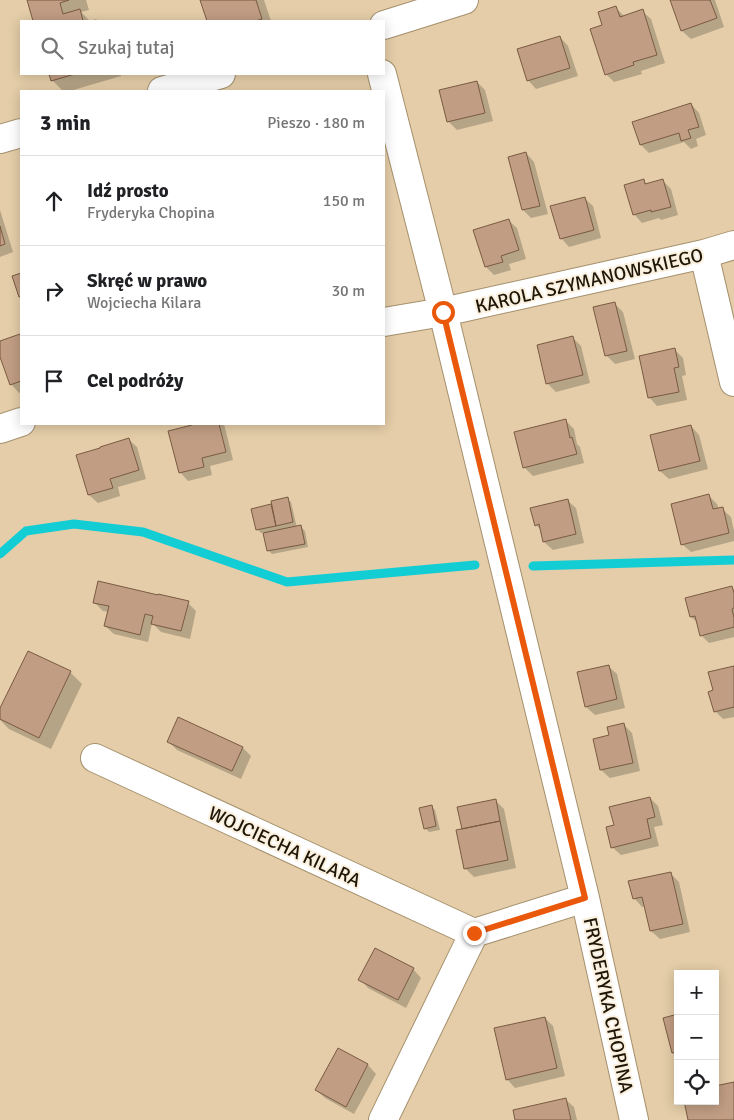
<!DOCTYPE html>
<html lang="pl">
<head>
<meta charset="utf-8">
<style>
	:root { --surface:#fff; --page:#f2f2f2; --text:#202124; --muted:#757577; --line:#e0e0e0 }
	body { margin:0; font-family:Signika,sans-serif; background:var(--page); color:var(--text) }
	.controls { position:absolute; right:15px; bottom:15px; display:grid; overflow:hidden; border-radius:0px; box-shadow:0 2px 12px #0003 }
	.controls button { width:45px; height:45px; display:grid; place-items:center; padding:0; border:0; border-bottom:1px solid var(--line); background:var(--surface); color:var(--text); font:25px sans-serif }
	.stop { position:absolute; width:15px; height:15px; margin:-11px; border:4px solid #ea580c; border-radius:50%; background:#fff }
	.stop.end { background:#ea580c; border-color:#fff; box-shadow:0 1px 5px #0008 }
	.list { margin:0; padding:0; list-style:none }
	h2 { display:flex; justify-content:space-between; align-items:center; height:65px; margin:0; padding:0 20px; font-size:21px }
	h2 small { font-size:16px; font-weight:400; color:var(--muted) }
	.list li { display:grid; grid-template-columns:32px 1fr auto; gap:15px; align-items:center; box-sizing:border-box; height:90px; padding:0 20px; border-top:1px solid var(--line) }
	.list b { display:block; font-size:19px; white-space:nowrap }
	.list p { margin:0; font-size:16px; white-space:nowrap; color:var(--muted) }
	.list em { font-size:16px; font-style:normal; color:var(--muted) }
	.icon { flex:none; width:28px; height:28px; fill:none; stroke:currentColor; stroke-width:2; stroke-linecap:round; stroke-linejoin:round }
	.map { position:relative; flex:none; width:734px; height:1120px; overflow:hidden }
	.search { position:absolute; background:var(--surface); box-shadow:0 2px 12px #0003; left:20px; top:20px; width:365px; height:55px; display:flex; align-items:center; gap:12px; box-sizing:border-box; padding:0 18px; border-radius:0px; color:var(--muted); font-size:19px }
	.panel { position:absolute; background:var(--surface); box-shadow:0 2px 12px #0003; left:20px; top:90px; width:365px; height:335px; border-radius:0px }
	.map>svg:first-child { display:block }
</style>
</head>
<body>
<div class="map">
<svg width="734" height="1120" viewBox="0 0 734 1120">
	<rect width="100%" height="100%" fill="#e4cda8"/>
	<path fill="#0003" d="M28,0h58l3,10 -8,2 9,9 6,-2 2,2h-63z
		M202,0h62l7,21h-63z
		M671,0h44l9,27 -33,12 -9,-8z
		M616,8l9,9 17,-6 9,8 14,44 -24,8 1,3 -28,8 -8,-8 -2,-48z
		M560,37l8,9 10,30 -42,13 -8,-9z
		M50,74h71v2l-51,15h-7l-11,-11z
		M477,82l8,8 8,31 -36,9 -9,-9z
		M691,104l8,9 7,22 -10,4 2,7 -7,3 -7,-7 -35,11 -8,-8z
		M526,153l8,9 14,52 -17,4 -8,-8z
		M643,180l4,5 15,-5 9,9 7,26 -17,5 -2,-2 -17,5 -8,-9z
		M584,198l9,8 8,32 -32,9 -8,-9z
		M0,210l13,42 -13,5z
		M508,220l9,8 9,31 -17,5 2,6 -17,5 -8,-8z
		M614,303l9,9 12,47 -20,5 -8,-8 -12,-48z
		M20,336l1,1v55l-2,1 -8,-9 -11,-31v-11z
		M573,338l8,8 9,37 -34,9 -9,-9z
		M674,349l9,9 3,17 -4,1 5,24 -30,6 -8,-9z
		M565,420l9,9 3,15 3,3 4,16 -51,13 -9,-9z
		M193,424h31l9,36 -23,6 2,9 -24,6 -8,-9 14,-46z
		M691,426l8,9 9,34 -39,10 -9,-8z
		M128,439l9,8 9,32 -28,8 2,9 -22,7 -9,-8z
		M709,496l8,8 2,5h3l9,8 3,14v10l-43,11 -9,-8z
		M287,499l4,3 6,26 4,-1 4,4 3,16 -36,7 -4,-4 -3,-18 -4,1 -4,-4 -5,-20 21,-4z
		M567,500l9,8 8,35 -31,7 -9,-8 -2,-11 -6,-6z
		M732,588l2,2v47l-25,6 -8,-8 -3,-12 -7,-6z
		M94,602l94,1 8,8 -6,28 -29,-7 -9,-9 -4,19 -34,-8 -9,-8 4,-14 -6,-1z
		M608,666l9,8 8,34 -30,7 -9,-8 -8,-34z
		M734,668v49l-11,2 -8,-8 -1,-20z
		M70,672l12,12 -31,65 -42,-20 -9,-9v-9z
		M623,724l9,9 8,38 -30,7 -9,-8z
		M169,742l74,6 8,8 -10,23 -64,-29z
		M650,798l8,8 5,19 -9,2 5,19 -38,9 -9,-8 3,-21z
		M495,800l9,9 12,59 -42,9 -9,-9 -2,-38z
		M431,806l4,4 5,20 -11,2 -4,-4z
		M670,873l9,9 11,50 -30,7 -9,-8 -5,-25 -4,1 -8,-9z
		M413,969l8,9 -15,30 -38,-20 -8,-9z
		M545,1018l8,8 12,50 -50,12 -8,-9z
		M338,1050l30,15 8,9 -22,40 -29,-16 -9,-8z
		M565,1099l9,8 3,13h-61z"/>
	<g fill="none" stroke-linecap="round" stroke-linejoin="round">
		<path stroke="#13cdd4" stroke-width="9" d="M0,554l26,-23 48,-7 69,8 144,50 188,-17
			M533,566l201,-6"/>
	</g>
	<path fill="#c09d83" stroke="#7a5b42" d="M27,0h42l-9,3 3,11 17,-5 3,12h-50z
		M200,0h56l6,19 -7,2h-48z
		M670,0h40l7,18 -36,13z
		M616,6l4,11 23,-8 14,46 -24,7 1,3 -29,10 -15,-46 12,-4 -4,-13z
		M560,36l10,32 -43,13 -10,-32z
		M49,74h26l-24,7z
		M477,81l8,32 -38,9 -8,-32z
		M691,103l8,24 -11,3 3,8 -10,3 -2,-8 -39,12 -8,-23z
		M526,152l14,54 -18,4 -14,-53z
		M644,179l1,5 18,-5 8,28 -20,5v-2l-18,5 -9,-30z
		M585,197l9,33 -34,9 -10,-33z
		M509,219l10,31 -18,6 2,6 -18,5 -12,-37z
		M0,226l5,18 -5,2z
		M21,273v24h-2l-7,-21z
		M615,302l12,49 -22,5 -12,-49z
		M20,334l1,3v44l-11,4 -10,-28v-16z
		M573,336l10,39 -37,9 -9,-39z
		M675,348l4,19 -5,1 5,24 -31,6 -9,-42z
		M566,419l4,19 2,-1 5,17 -54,14 -9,-36z
		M192,424h27l7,28 -24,6 2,9 -25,6 -11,-42 24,-6z
		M691,425l9,36 -41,10 -9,-36z
		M129,438l10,32 -29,9 3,9 -25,7 -12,-40 24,-7v-1z
		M709,494l4,15 10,-2 6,26 -48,12 -10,-41z
		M288,497l5,25 -17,4 -5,-25z
		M568,499l8,35 -33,8 -4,-18 -4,2 -5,-18z
		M271,504l5,22 -20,4 -5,-21z
		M301,525l4,19 -38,7 -4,-18z
		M98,581l60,14v-1l31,7 -8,30 -30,-7 2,-8 -8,-2 -5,21 -36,-9 5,-20 -16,-3z
		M732,586l2,7v15l-2,1 2,9v9l-34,9 -5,-20 -5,1 -5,-19z
		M28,651l43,20 -32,67 -39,-19v-11z
		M609,665l8,34 -32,8 -8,-35z
		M734,666v41l-20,5 -6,-20 5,-2 -5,-18z
		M178,717l65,30 -11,24 -65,-29z
		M624,723l9,40 -33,7 -7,-31 16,-4 -2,-8z
		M650,797l5,20 -8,2 4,19 -40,10 -5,-21 8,-2 -5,-18z
		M496,799l4,22 -38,8 -5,-22z
		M432,805l4,21 -12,3 -5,-21z
		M500,821l8,39 -44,9 -8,-39z
		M671,872l12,52 -33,7 -8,-34 -9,2 -5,-18z
		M375,948l39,20 -16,32 -40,-20z
		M678,1014v38l-6,1 -9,-35z
		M545,1017l12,51 -51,12 -12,-52z
		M338,1048l30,16 -22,43 -31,-17z
		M734,1082v38h-46l-4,-19h31v-15z
		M566,1098l5,22h-56l-2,-10z"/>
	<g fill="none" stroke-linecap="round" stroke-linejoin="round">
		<defs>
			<path id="minor" d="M384,25l80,-25
				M382,74l61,238 142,586 49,222
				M162,91l59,-17
				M0,139l21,-6
				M704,254l30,128
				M384,322l59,-10 261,-58 30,-9
				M0,429l21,-7
				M95,758l379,175 -91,187
				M474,933l111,-35"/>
		</defs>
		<use href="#minor" stroke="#a5906d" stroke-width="30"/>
		<use href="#minor" stroke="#fff" stroke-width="28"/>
	</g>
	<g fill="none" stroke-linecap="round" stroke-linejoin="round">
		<path stroke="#ea580c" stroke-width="6" d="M443,312l142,586 -111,35"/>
	</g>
	<g text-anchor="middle" stroke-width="4" stroke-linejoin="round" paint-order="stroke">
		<g font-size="19" fill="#1e1608" stroke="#fbefdd">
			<text transform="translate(589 280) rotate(-13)" y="7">KAROLA SZYMANOWSKIEGO</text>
			<text transform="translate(285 846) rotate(25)" y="7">WOJCIECHA KILARA</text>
			<text transform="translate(609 1005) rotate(78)" y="7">FRYDERYKA CHOPINA</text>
		</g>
	</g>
</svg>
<div class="controls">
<button>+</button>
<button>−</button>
<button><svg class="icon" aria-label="locate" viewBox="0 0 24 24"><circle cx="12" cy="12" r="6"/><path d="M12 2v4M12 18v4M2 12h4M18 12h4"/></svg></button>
</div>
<div class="stop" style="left:443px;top:312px"></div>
<div class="stop end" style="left:474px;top:933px"></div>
<div class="search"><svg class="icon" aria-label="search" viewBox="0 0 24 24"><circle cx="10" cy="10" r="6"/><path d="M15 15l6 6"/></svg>Szukaj tutaj</div>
<section class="panel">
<h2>3 min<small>Pieszo · 180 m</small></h2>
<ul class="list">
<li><svg class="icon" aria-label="ahead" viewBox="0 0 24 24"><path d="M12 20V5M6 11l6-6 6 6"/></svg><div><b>Idź prosto</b><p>Fryderyka Chopina</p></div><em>150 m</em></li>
<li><svg class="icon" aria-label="right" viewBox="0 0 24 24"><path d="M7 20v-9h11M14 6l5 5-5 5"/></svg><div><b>Skręć w prawo</b><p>Wojciecha Kilara</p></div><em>30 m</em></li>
<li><svg class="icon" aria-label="arrive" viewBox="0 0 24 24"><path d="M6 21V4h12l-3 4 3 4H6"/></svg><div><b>Cel podróży</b></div></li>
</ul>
</section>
</div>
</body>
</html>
